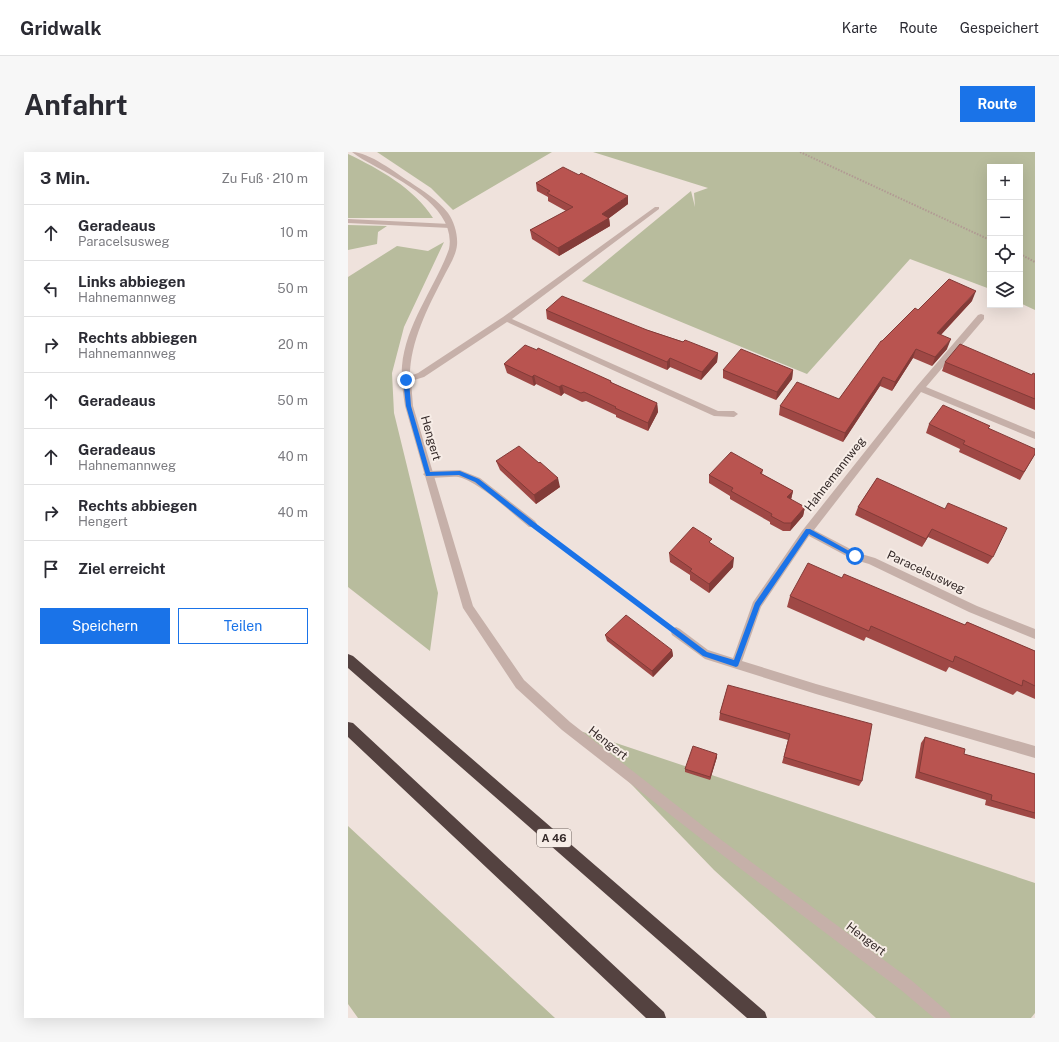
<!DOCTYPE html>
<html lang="de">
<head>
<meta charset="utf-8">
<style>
	:root { --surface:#fff; --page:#f7f7f7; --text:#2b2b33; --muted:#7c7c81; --line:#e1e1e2; --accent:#1a73e8 }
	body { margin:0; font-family:"Public Sans",sans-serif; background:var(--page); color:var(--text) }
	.controls { position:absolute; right:12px; top:12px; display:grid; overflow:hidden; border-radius:0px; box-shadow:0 4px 16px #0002 }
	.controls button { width:36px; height:36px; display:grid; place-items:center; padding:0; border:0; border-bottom:1px solid var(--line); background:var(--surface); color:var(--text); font:20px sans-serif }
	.stop { position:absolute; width:12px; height:12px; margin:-9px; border:3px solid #1a73e8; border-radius:50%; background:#fff }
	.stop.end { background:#1a73e8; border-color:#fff; box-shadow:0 1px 4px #0008 }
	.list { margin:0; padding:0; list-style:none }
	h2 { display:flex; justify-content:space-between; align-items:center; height:52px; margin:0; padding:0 16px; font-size:17px }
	h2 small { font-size:13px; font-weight:400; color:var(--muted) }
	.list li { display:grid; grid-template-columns:26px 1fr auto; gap:12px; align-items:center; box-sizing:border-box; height:56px; padding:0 16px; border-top:1px solid var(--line) }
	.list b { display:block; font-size:15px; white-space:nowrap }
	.list p { margin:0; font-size:13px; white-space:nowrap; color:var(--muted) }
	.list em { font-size:13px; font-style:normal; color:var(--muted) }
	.actions { display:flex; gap:8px; padding:12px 16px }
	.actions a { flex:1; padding:9px 0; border:1px solid var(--accent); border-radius:0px; text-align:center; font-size:14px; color:var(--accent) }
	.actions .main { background:var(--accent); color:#fff }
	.icon { flex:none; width:22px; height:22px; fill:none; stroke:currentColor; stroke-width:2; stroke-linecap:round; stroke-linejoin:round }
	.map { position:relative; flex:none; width:687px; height:866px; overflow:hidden; border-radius:0px }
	header { display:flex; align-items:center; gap:24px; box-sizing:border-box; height:56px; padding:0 20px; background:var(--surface); border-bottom:1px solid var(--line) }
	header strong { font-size:19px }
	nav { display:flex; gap:22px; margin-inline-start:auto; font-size:14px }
	.intro { display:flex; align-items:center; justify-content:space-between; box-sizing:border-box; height:96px; padding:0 24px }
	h1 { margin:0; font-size:28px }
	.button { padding:10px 18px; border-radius:0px; background:var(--accent); color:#fff; font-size:14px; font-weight:700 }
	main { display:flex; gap:24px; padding:0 24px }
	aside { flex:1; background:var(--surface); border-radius:0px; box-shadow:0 4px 16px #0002 }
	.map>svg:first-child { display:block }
</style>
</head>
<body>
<header>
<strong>Gridwalk</strong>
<nav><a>Karte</a><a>Route</a><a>Gespeichert</a></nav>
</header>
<div class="intro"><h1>Anfahrt</h1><a class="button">Route</a></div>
<main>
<aside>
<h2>3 Min.<small>Zu Fuß · 210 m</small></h2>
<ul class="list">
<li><svg class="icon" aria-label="ahead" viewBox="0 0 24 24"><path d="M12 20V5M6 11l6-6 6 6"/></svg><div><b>Geradeaus</b><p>Paracelsusweg</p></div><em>10 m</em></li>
<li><svg class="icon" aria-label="left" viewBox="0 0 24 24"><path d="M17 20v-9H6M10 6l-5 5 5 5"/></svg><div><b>Links abbiegen</b><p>Hahnemannweg</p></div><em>50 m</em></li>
<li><svg class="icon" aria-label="right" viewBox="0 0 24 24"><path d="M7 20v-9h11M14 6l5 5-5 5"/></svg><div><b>Rechts abbiegen</b><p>Hahnemannweg</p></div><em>20 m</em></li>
<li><svg class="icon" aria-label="ahead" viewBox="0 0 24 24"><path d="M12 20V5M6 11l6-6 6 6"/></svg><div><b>Geradeaus</b></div><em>50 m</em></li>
<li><svg class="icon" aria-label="ahead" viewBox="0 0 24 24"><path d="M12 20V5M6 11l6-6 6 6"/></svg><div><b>Geradeaus</b><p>Hahnemannweg</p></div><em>40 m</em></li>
<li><svg class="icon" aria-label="right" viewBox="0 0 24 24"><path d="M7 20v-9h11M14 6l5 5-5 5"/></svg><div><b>Rechts abbiegen</b><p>Hengert</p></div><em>40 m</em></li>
<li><svg class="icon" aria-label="arrive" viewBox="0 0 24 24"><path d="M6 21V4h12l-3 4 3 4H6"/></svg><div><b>Ziel erreicht</b></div></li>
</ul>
<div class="actions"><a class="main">Speichern</a><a>Teilen</a></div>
</aside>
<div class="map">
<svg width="687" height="866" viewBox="0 0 687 866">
	<rect width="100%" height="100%" fill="#efe2dc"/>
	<path fill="#b8bc9d" d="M29,0h175l-99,58 -22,-22z
		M245,0h442v158l-15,-7v-136h-30v122l-80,-30 -103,115 -225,-93 109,-90 4,16 -1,-14 14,-5z
		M0,2c31,15 66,34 85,64h-85z
		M0,73l39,1 -9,6 -1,12 -29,6z
		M96,90l-40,85 -12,46 2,40 44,180 -8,58 -82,-64v-310l49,-31 31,5z
		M232,579l455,152v130l-4,5h-155l-162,-148z
		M0,674l207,192h-197l-10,-14z"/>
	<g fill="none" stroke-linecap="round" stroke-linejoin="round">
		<path stroke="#b19a93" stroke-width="2" stroke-dasharray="1.5 1.5" stroke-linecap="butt" d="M452,0l190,88
			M672,102l15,8"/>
		<path stroke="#b19a93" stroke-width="2.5" stroke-dasharray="2 2" stroke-linecap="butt" d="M197,382l118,88"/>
		<path fill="#c6b0a9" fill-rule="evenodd" d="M0,67l102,5 3,2 -3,2 -102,-5z
			M112,318l20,8 55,43 2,3 -2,3h-6c-20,-16 -44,-40 -67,-49 -9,-4 -34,4 -39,-4l5,-3z"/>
		<path fill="#c6b0a9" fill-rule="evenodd" d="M4,0c17,0 44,21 58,30 13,9 28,18 38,31 6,8 10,22 9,32 -1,11 -9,23 -14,33 -15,29 -33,64 -33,98l8,-3 85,-56 152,-110h4v2l-147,110 206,92h16l4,3 -4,3 -20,-1 -207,-94 -83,55 -13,4 2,25 60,200 51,74 46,42 142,111 199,147 38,33 2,5h-17l-33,-28 -197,-149 -142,-111 -46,-42 -53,-80 -58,-202c-2,-13 -4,-26 -3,-40 4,-43 33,-78 47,-117 8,-40 -47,-68 -76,-84 -7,-4 -15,-8 -21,-13z
			M633,162l3,1v4l-58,68 109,45v7l-114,-47 -107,138 44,23 17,5 102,48 58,23v10l-66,-27 -100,-48 -17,-5 -43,-23 -48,71 -19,54 74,23 219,62v12l-219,-64 -111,-35 -33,-24 -1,-3 1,-3 4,-2 4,2 28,21 25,8 20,-56 49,-71 115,-145 61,-71z"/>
		<path fill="#544240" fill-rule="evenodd" d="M0,502l5,2 412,356 2,6h-20l-399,-350z
			M0,570l5,1 311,289 2,6h-20l-298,-281z"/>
	</g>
	<path fill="#9f4845" d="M188,31l92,21 -19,14 1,8 -51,30 -27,-17 -2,-9 36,-19 -18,-10v-4l-11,-6z
		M624,149l-31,34 6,14 -15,17 -19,-8 -21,33 -12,-5 -37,56 -64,-27 1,-9 59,-7 43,-58z
		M198,158l101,20 71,23 -1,9 -16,18 -31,-13 -3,3 -120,-51z
		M189,198l74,31 1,2 45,20 1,9 -10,19 -32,-14v-2l-30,-14 -4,1 -18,-9 -3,3 -25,-12 -2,2 -27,-13 -3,-9z
		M597,210l87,13 3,-1v36l-93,-39z
		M375,218h70l-1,9 -16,21 -53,-22z
		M581,272l59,4 47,26 -15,26 -61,-28 1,-3 -34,-16z
		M148,309l43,2 21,24 -24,17 -36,-34z
		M415,318l-1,4 31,17 -2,9 14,7 -2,9 -13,15h-7l-13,-7v-2l-40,-23v-3l-21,-13v-8z
		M529,326l116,79 -5,7 -60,-27 -6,10 -67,-32 3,-8z
		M363,391l22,24 -24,26 -19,-13v-5l-20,-13 -1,-9z
		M494,426l123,47 2,-3 68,29v48l-18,-8 -4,4 -64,-28 -3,5 -80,-35 -2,4 -77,-34 3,-11z
		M257,483l67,15 1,6 -20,21 -46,-36z
		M380,533l134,96 -3,5 -77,-23 6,-23 -69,-20 1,-7z
		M577,585l39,17 71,20v45l-50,-14 1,-5 -71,-22 6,-35z
		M369,602v3l-7,23 -25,-8v-3z"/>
	<path fill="#823b38" d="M280,44v8l-20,15 1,-1 1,8 -51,30 -1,-8 44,-34z
		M628,139l-4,10 -39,42 4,-10z
		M603,187l-4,10 -15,17 3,-9z
		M568,197l-3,9 -21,33 3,-9z
		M370,201l-1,9 -16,18 1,-8z
		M322,206v9l-3,3v-8z
		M445,218l-1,9 -16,21 1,-8z
		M186,223l2,9 -2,2 -2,-9z
		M535,225l-3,9 -37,56 2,-9z
		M214,233l2,8 -3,3 -2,-9z
		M309,251l1,9 -10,19v-8z
		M210,326l2,9 -24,17 -2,-9z
		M445,339l-2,8 -5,7 1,-9z
		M457,355l-2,9 -13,15 1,-8z
		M584,377l-4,8 -6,10 4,-8z
		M386,406l-1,9 -24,26v-9z
		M324,498l1,6 -20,21 -1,-6z
		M369,602v3l-7,23v-3z"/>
	<path fill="#b95450" stroke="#823b38" d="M215,15l16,8 2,-2 47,23 -26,18 7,4 -51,30 -28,-18 43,-23 -26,-14 3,-2 -14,-8z
		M601,127l27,12 -39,42 14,6 -16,18 -19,-8 -21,33 -12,-5 -38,56 -65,-27 17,-24 42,17 42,-58h1l33,-33 3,2z
		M214,144l85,34 36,12 2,-2 33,13 -16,19 -32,-14 -3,4 -121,-52z
		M612,192l72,31 1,-2 2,1v25l-90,-37z
		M177,193l12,5 1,-2 73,33 -1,1 47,21 -9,20 -33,-15 1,-1 -32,-15 -3,1 -19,-8 -3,2 -25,-12 -2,2 -28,-13z
		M393,197l52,21 -16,22 -54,-22z
		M595,253l47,21 -2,2 47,21v5l-11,18 -61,-28 2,-3 -36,-17z
		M171,294l20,17 1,-1 18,16 -24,17 -38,-34z
		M383,300l32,18 -3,3 33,18 -6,6 18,10 -14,16h-7l-13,-7 1,-2 -41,-23 2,-3 -24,-13z
		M529,326l68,31 3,-6 59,25 -14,29 -61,-28 -6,10 -68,-32z
		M345,375l19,12 -3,3 25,16 -25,26 -19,-13 2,-2 -23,-16z
		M460,411l34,15 2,-4 121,51 2,-3 68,29v35l-12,-6 -1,6 -67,-30 -2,6 -82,-36 -2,5 -79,-35z
		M278,463l46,35 -20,21 -47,-36z
		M380,533l144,39 -10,57 -78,-24 6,-23 -70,-21z
		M577,585l40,12 -1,5 71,20v39l-44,-13 1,-5 -73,-23z
		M345,594l24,8 -7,23 -25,-8z"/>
	<path fill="#1a73e8" d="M58,227l3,1 2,26 19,66 30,-1 19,8 55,43 173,130 27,8 21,-57 51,-74h4l48,27 -3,2 -3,-1 -43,-23 -49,72 -22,60 -2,1 -33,-11 -173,-130 -55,-44 -16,-7 -33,1 -20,-70 -3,-26z"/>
	<g text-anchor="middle" stroke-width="4" stroke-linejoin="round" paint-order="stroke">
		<rect fill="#f7ede7" stroke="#6e6461" stroke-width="1" x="189" y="677" width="34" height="18" rx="3"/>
		<g font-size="11" font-weight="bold" fill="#342928">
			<text x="206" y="690">A 46</text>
		</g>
		<g font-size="12" fill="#342928" stroke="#f7ede7">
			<text transform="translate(83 286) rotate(74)" y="4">Hengert</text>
			<text transform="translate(487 322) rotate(-52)" y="4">Hahnemannweg</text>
			<text transform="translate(578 420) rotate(25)" y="4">Paracelsusweg</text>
			<text transform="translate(260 591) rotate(38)" y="4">Hengert</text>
			<text transform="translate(518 787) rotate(37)" y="4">Hengert</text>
		</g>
	</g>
</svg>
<div class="controls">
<button>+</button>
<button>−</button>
<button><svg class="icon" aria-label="locate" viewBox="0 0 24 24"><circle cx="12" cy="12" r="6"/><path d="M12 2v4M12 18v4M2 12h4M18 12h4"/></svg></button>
<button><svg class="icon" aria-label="layers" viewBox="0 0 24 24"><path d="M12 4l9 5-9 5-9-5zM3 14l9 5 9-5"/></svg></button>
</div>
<div class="stop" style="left:507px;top:404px"></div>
<div class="stop end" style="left:58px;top:228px"></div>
</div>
</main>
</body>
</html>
